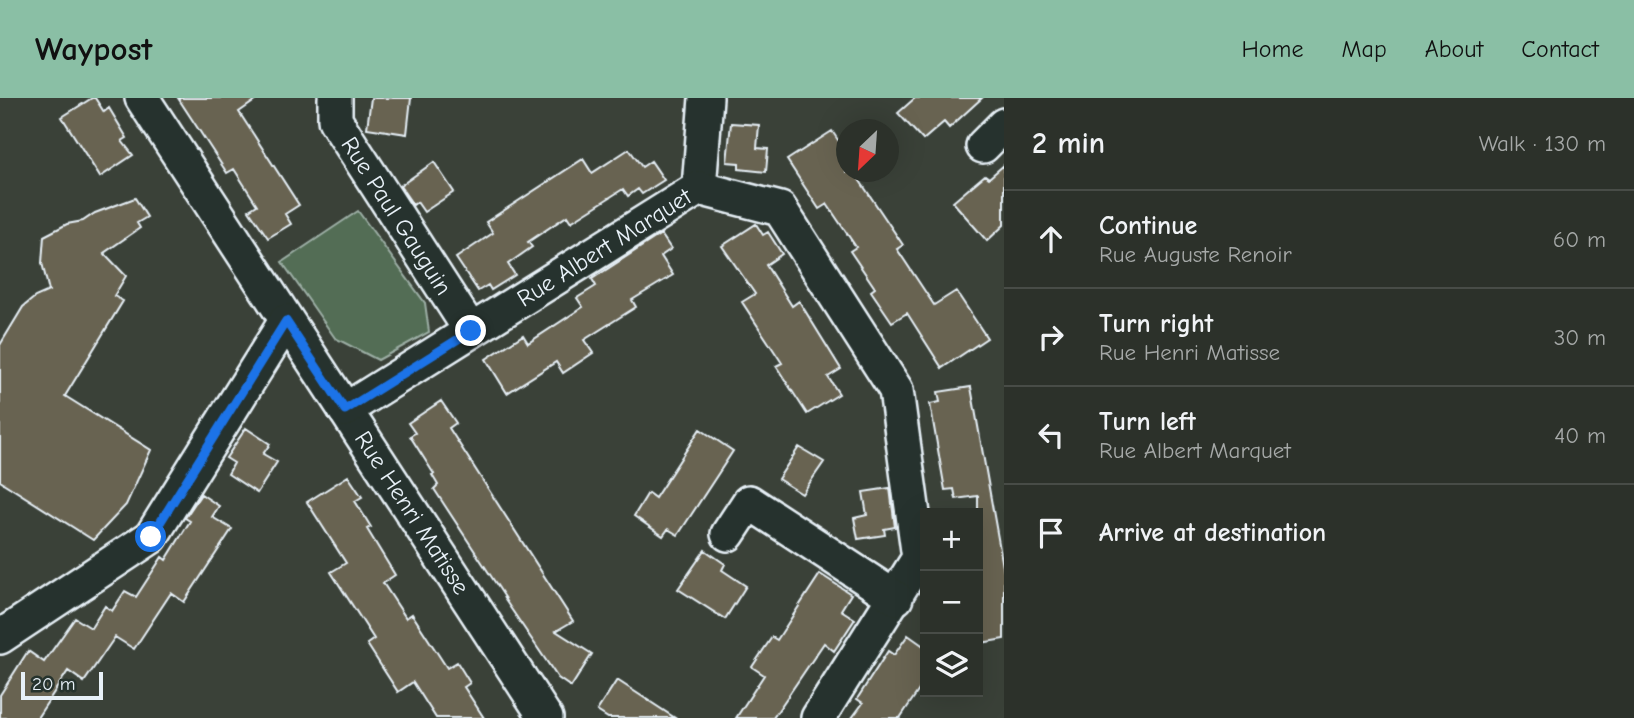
<!DOCTYPE html>
<html lang="en">
<head>
<meta charset="utf-8">
<style>
	:root { --surface:#2c312a; --page:#383d36; --text:#f1f3f6; --muted:#a6a9a8; --line:#484c47; --accent:#8abfa5 }
	body { margin:0; font-family:"Comic Neue",sans-serif; background:var(--page); color:var(--text) }
	.controls { position:absolute; right:21px; bottom:21px; display:grid; overflow:hidden; border-radius:0px; box-shadow:0 7px 28px #0002 }
	.controls button { width:63px; height:63px; display:grid; place-items:center; padding:0; border:0; border-bottom:2px solid var(--line); background:var(--surface); color:var(--text); font:35px sans-serif }
	.compass { position:absolute; left:836px; top:21px; width:63px; height:63px; border-radius:50%; background:var(--surface); box-shadow:0 7px 28px #0002; rotate:205deg }
	.scale { position:absolute; left:21px; bottom:18px; width:82px; box-sizing:border-box; padding-left:7px; border:4px solid #e8f1f8; border-top:0; font-size:19px; line-height:24px; white-space:nowrap; color:#e8f1f8; -webkit-text-stroke:5px #26332d; paint-order:stroke }
	.stop { position:absolute; width:21px; height:21px; margin:-16px; border:5px solid #1a73e8; border-radius:50%; background:#fff }
	.stop.end { background:#1a73e8; border-color:#fff; box-shadow:0 2px 7px #0008 }
	.list { margin:0; padding:0; list-style:none }
	h2 { display:flex; justify-content:space-between; align-items:center; height:91px; margin:0; padding:0 28px; font-size:30px }
	h2 small { font-size:23px; font-weight:400; color:var(--muted) }
	.list li { display:grid; grid-template-columns:46px 1fr auto; gap:21px; align-items:center; box-sizing:border-box; height:98px; padding:0 28px; border-top:2px solid var(--line) }
	.list b { display:block; font-size:26px; white-space:nowrap }
	.list p { margin:0; font-size:23px; white-space:nowrap; color:var(--muted) }
	.list em { font-size:23px; font-style:normal; color:var(--muted) }
	.icon { flex:none; width:38px; height:38px; fill:none; stroke:currentColor; stroke-width:2; stroke-linecap:round; stroke-linejoin:round }
	.map { position:relative; flex:none; width:1004px; height:620px; overflow:hidden }
	header { display:flex; align-items:center; gap:42px; box-sizing:border-box; height:98px; padding:0 35px; background:var(--accent); color:#111 }
	header strong { font-size:33px }
	nav { display:flex; gap:38px; margin-inline-start:auto; font-size:24px }
	main { display:flex }
	aside { flex:1; background:var(--surface) }
	.map>svg:first-child { display:block }
</style>
</head>
<body>
<header>
<strong>Waypost</strong>
<nav><a>Home</a><a>Map</a><a>About</a><a>Contact</a></nav>
</header>
<main>
<div class="map">
<svg width="1004" height="620" viewBox="0 0 1004 620">
	<rect width="100%" height="100%" fill="#3a4138"/>
	<filter id="ink" filterUnits="userSpaceOnUse"><feTurbulence type="fractalNoise" baseFrequency=".0143" numOctaves="2"/><feDisplacementMap in="SourceGraphic" scale="14" xChannelSelector="R" yChannelSelector="G"/><feConvolveMatrix kernelMatrix="1 2 1 2 8 2 1 2 1" color-interpolation-filters="sRGB"/></filter>
	<g filter="url(#ink)">
		<path fill="#526d54" stroke="#9dafa6" stroke-width="2" d="M358,113l67,92 4,29 -51,28 -43,-22 -53,-76z"/>
		<path fill="#686351" stroke="#e8f1f8" stroke-width="2" d="M92,0h3l9,14 5,-4 18,30 -5,3 11,14 -33,22 -38,-60z
			M178,0h81l-20,14 60,93 -14,9 6,10 -23,14 -19,-28 8,-5 -23,-36 -7,4z
			M371,0h40l-4,36 -40,-6z
			M915,0h67l-33,30 -5,-6 -21,18 -25,-27z
			M731,25l28,2 -2,23 11,1 -2,23 -27,-3v-6l-12,-1z
			M832,33l14,21v20h8l49,73 -6,4 37,56 22,-14 31,47 -45,30 -35,-55 -15,9 -21,-31 4,-3 -25,-37 6,-4 -29,-43 -8,5 -32,-49z
			M629,51l13,18 9,-6 13,19 -22,14 -4,-5 -10,7 -5,-7 -52,33 -4,-6 -39,26 4,5 -24,17 7,11 -24,15 -3,-5 -10,6 -22,-33 37,-25 -7,-11 97,-63 9,14z
			M434,64l20,30 -30,20 -7,-10 -4,3 -13,-19z
			M1004,67v60l-17,16 -34,-39 32,-27 4,3z
			M135,100l12,19 -10,6 3,5 -36,25 22,23 -12,20 9,5 -58,95 86,54 -25,55 -33,35 -93,-59v-136l23,-38 12,-10 14,-6 -7,-28 2,-27 23,-12 16,-3 12,-8z
			M756,126l7,11 5,-3 14,22 -16,11 26,41 7,-5 42,68 -13,8 11,17 -32,20 -31,-48 6,-3 -40,-61 13,-8 -33,-48z
			M661,136l10,15 -10,7 12,19 -41,25 4,7 -52,33 9,13 -30,20 -7,-11 -49,31 -21,-34 37,-24 5,8 55,-36 -6,-9 19,-12 -4,-7z
			M971,289l33,185v67l-23,4 -3,-18v-129l-22,3 -2,-10 -9,1 -15,-86 10,-2 -2,-10z
			M441,303l15,22 -7,5 124,193 -17,10 36,23 -21,33 -13,-9 -55,-81 3,2 -72,-110 4,-4 -6,-10 2,-1 -24,-38 5,-3 -7,-10z
			M246,330l24,16 -7,10 14,8 -20,31 -29,-19 6,-11 -8,-5z
			M700,331l33,22 -55,84 -10,-6 -5,7 -29,-20 14,-23 7,5z
			M799,349l25,15 -22,32 -24,-15z
			M348,378l14,21 -7,4 16,26 -4,2 28,46 -12,8 23,35 6,-4 35,54 10,-6 13,21 -6,4 20,31h-48l-23,-36 -15,10 -31,-48 7,-5 -43,-67 15,-9 -39,-61z
			M890,390l5,39 -11,2 1,6 -27,4 -4,-21 13,-3 -4,-23z
			M201,396l18,12 -7,11 20,12 -48,73 -13,-9 -37,56 -19,-12 -31,45 -16,-11 -31,47h-37v-23l28,-44 16,11 31,-44 16,10 14,-22 7,5 13,-20 11,6 26,-40 4,3 24,-39 -5,-3z
			M705,452l20,14 -3,6 24,16 -21,33 -47,-30z
			M820,476l31,20 -10,16 14,9 -21,32 -10,-8 -51,75h-37l28,-43 -12,-8 20,-30 5,3z
			M908,537l17,12v34l-25,37h-48l11,-15 -6,-4 31,-48 6,4z
			M617,582l58,38h-67l-11,-7z"/>
		<g fill="none" stroke-linecap="round" stroke-linejoin="round">
			<defs>
				<g id="minor">
					<path id="s1" d="M142,0l404,620"/>
					<path id="s2" d="M335,0v22l136,211"/>
					<path d="M983,48l21,-21"/>
					<path d="M699,90l7,-90"/>
					<path id="s3" d="M345,312l354,-222 81,21 116,181 23,168 -101,160"/>
					<path d="M728,436l21,-32 147,96"/>
					<path d="M0,539l151,-100 135,-216"/>
				</g>
			</defs>
			<use href="#minor" stroke="#e8f1f8" stroke-width="38"/>
			<use href="#minor" stroke="#26332d" stroke-width="33"/>
		</g>
	</g>
	<g fill="none" stroke-linecap="round" stroke-linejoin="round" filter="url(#ink)">
		<path stroke="#1a73e8" stroke-width="9" d="M151,439l135,-216 59,89 126,-79"/>
	</g>
	<g text-anchor="middle" stroke-width="5" stroke-linejoin="round" paint-order="stroke">
		<g font-size="24" fill="#e8f1f8" stroke="#26332d">
			<text dy="8" stroke="none"><textPath href="#s2" startOffset="136">Rue Paul Gauguin</textPath></text>
			<text dy="8" stroke="none"><textPath href="#s3" startOffset="306">Rue Albert Marquet</textPath></text>
			<text dy="8" stroke="none"><textPath href="#s1" startOffset="495">Rue Henri Matisse</textPath></text>
		</g>
	</g>
</svg>
<div class="controls">
<button>+</button>
<button>−</button>
<button><svg class="icon" aria-label="layers" viewBox="0 0 24 24"><path d="M12 4l9 5-9 5-9-5zM3 14l9 5 9-5"/></svg></button>
</div>
<svg class="compass" viewBox="-18 -18 36 36"><path d="M0-13l5 13h-10z" fill="#e53935"/><path d="M0 13l5-13h-10z" fill="#a6a9a8"/></svg>
<div class="scale">20 m</div>
<div class="stop" style="left:151px;top:439px"></div>
<div class="stop end" style="left:471px;top:233px"></div>
</div>
<aside>
<h2>2 min<small>Walk · 130 m</small></h2>
<ul class="list">
<li><svg class="icon" aria-label="ahead" viewBox="0 0 24 24"><path d="M12 20V5M6 11l6-6 6 6"/></svg><div><b>Continue</b><p>Rue Auguste Renoir</p></div><em>60 m</em></li>
<li><svg class="icon" aria-label="right" viewBox="0 0 24 24"><path d="M7 20v-9h11M14 6l5 5-5 5"/></svg><div><b>Turn right</b><p>Rue Henri Matisse</p></div><em>30 m</em></li>
<li><svg class="icon" aria-label="left" viewBox="0 0 24 24"><path d="M17 20v-9H6M10 6l-5 5 5 5"/></svg><div><b>Turn left</b><p>Rue Albert Marquet</p></div><em>40 m</em></li>
<li><svg class="icon" aria-label="arrive" viewBox="0 0 24 24"><path d="M6 21V4h12l-3 4 3 4H6"/></svg><div><b>Arrive at destination</b></div></li>
</ul>
</aside>
</main>
</body>
</html>
